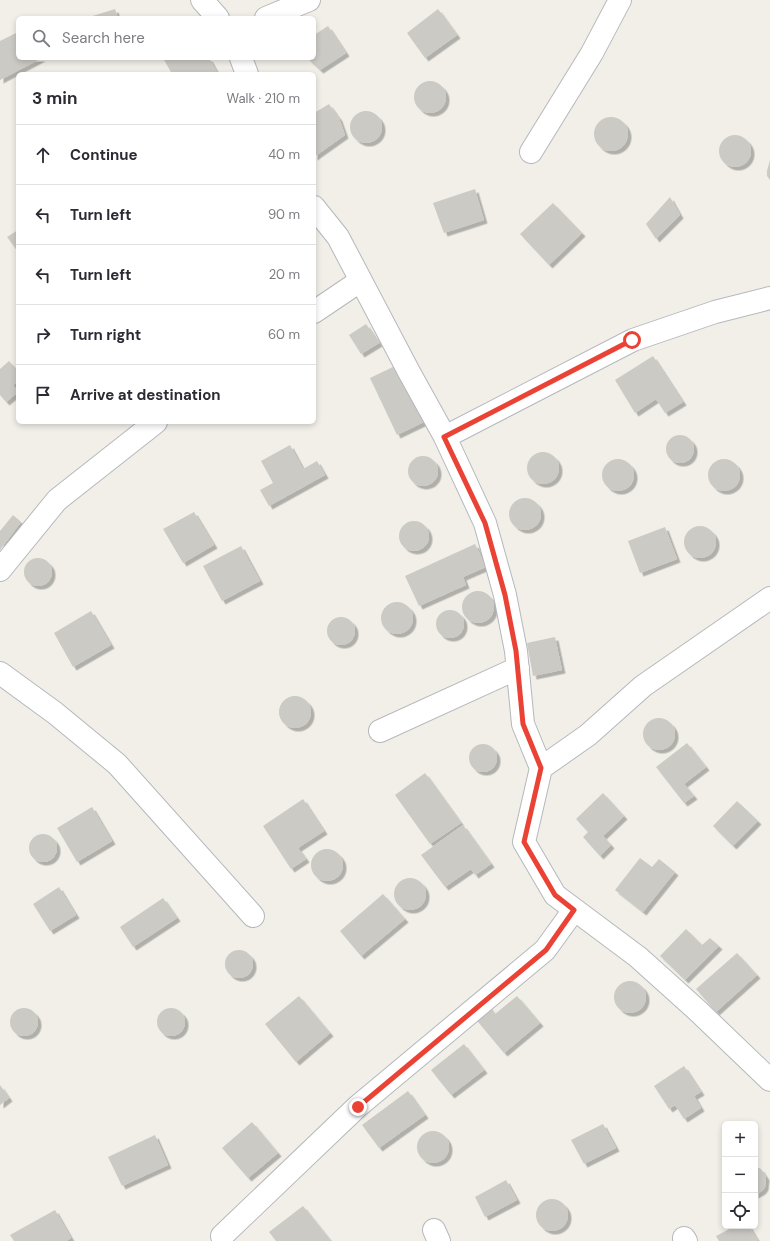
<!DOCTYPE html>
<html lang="en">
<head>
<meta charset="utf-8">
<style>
	:root { --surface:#fff; --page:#f7f7f7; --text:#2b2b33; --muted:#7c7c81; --line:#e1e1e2 }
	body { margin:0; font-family:"DM Sans",sans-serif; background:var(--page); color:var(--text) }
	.controls { position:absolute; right:12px; bottom:12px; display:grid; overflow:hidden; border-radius:6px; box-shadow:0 2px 6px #0003 }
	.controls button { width:36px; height:36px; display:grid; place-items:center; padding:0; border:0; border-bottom:1px solid var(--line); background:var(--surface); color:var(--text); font:20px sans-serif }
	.stop { position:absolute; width:12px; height:12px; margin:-9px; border:3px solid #ea4335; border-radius:50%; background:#fff }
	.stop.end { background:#ea4335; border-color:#fff; box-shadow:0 1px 4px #0008 }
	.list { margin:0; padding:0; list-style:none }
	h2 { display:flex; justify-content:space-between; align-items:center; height:52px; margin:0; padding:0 16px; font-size:17px }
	h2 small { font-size:13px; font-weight:400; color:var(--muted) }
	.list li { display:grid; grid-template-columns:26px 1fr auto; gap:12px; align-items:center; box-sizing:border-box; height:60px; padding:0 16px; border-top:1px solid var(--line) }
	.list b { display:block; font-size:15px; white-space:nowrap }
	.list em { font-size:13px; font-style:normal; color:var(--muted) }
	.icon { flex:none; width:22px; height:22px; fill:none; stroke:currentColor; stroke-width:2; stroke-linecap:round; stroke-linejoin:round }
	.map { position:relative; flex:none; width:770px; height:1241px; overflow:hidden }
	.search { position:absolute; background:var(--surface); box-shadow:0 2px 6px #0003; left:16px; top:16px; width:300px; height:44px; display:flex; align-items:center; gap:10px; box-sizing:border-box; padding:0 14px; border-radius:6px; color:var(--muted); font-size:15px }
	.panel { position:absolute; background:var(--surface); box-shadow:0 2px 6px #0003; left:16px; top:72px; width:300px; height:352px; border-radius:6px }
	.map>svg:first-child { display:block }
</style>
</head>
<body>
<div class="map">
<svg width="770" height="1241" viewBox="0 0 770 1241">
	<defs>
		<filter id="shadow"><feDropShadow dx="3.5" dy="3.5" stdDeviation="0" flood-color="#0004"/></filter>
	</defs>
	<rect width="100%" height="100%" fill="#f1efe8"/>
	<path fill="#cccac5" filter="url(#shadow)" d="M115,9l3,9h-32z
		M438,9l19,26 -32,23 -18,-25z
		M328,26l18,27 -26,17 -11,-10 -1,-2h6v-23z
		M18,32v26h24l-42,22v-39z
		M163,58h46l9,16h-46z
		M414 97a16 16 0 1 1 32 0a16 16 0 1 1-32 0Z
		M329,104l10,14 6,17 -31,22v-44z
		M350 127a16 16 0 1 1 32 0a16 16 0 1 1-32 0Z
		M594 134a17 17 0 1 1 34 0a17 17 0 1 1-34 0Z
		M719 151a16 16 0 1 1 32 0a16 16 0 1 1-32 0Z
		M770,160v20l-3,-4v-5z
		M475,189l9,31 -40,13 -11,-30z
		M670,197l10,18 -24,24 -10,-15z
		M553,203l29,30 -33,32 -29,-31z
		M18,230v22l-11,-15z
		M366,324l13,19 -18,11 -12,-19z
		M653,356l30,46 -18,11 -9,-14 -21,14 -20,-33z
		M9,361l9,10v10l-5,4 5,7 -12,10 -6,-7v-26z
		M397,365l27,57 -27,13 -27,-57z
		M666 449a14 14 0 1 1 28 0a14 14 0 1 1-28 0Z
		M290,445l13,24 14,-8 8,14 -56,31 -9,-16 13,-7 -12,-22z
		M527 468a16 16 0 1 1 32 0a16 16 0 1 1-32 0Z
		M408 471a15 15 0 1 1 30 0a15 15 0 1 1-30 0Z
		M602 475a16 16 0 1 1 32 0a16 16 0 1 1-32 0Z
		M708 475a16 16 0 1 1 32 0a16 16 0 1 1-32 0Z
		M509 514a16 16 0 1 1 32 0a16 16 0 1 1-32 0Z
		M194,512l20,33 -31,18 -20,-34z
		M13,515l8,7 -21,28v-19z
		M399 536a15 15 0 1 1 30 0a15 15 0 1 1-30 0Z
		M684 542a16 16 0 1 1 32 0a16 16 0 1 1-32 0Z
		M665,527l12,32 -37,14 -12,-32z
		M475,544l11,23 -23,10 3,8 -47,21 -14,-30z
		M241,546l19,35 -38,20 -19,-35z
		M24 572a14 14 0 1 1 28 0a14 14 0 1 1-28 0Z
		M462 607a16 16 0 1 1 32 0a16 16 0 1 1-32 0Z
		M381 618a16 16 0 1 1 32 0a16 16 0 1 1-32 0Z
		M436 624a14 14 0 1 1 28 0a14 14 0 1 1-28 0Z
		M91,611l20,34 -38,22 -19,-34z
		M327 631a14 14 0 1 1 28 0a14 14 0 1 1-28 0Z
		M555,637l7,33 -29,6 -6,-33z
		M279 712a16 16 0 1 1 32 0a16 16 0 1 1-32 0Z
		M643 734a16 16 0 1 1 32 0a16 16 0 1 1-32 0Z
		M687,743l19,24 -22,17 10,12 -10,7 -28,-36z
		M469 758a14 14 0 1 1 28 0a14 14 0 1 1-28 0Z
		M425,773l36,50 -31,21 -35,-49z
		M603,793l21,23 -21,20 8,9 -11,11 -17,-19 5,-5 -12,-13z
		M303,799l21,32 -26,17 8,11 -15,10 -28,-43z
		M737,801l21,20 -25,25 -20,-20z
		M92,807l20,34 -35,21 -20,-34z
		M463,825l28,39 -16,11 -4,-6 -26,18 -24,-32z
		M29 848a14 14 0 1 1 28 0a14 14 0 1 1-28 0Z
		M311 865a16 16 0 1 1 32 0a16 16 0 1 1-32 0Z
		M640,858l12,9 7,-8 16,13 -32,40 -28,-22z
		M394 894a16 16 0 1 1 32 0a16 16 0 1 1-32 0Z
		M59,887l17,28 -26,16 -17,-27z
		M383,894l22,25 -44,37 -21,-25z
		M163,898l14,20 -44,29 -13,-20z
		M686,929l16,16 8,-7 9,8 -34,34 -25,-24z
		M225 964a14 14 0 1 1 28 0a14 14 0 1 1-28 0Z
		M737,953l20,22 -41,37 -20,-23z
		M614 997a16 16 0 1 1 32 0a16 16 0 1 1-32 0Z
		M299,996l31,37 -34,29 -31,-38z
		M517,996l23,27 -36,30 -30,-36 14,-12 7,9z
		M10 1022a14 14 0 1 1 28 0a14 14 0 1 1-28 0Z
		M157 1022a14 14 0 1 1 28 0a14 14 0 1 1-28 0Z
		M464,1044l20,26 -33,25 -20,-25z
		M684,1066l17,26 -7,4 7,12 -17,11 -9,-14 -6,4 -15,-23z
		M0,1085l9,13 -9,7z
		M408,1091l17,24 -46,33 -17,-23z
		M252,1122l26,31 -30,25 -26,-30z
		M603,1124l13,24 -32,16 -13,-24z
		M417 1147a16 16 0 1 1 32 0a16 16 0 1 1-32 0Z
		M155,1135l13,30 -46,21 -14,-29z
		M755,1166l6,3 5,8 -1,10 -3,4 -7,4z
		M506,1180l11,20 -32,17 -10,-20z
		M536 1215a16 16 0 1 1 32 0a16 16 0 1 1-32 0Z
		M303,1206l28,35h-55l-7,-9z
		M55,1210l16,28 -5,3h-52l-4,-6z
		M735,1226h14l9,15h-39l-3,-5z"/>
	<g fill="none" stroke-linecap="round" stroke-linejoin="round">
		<defs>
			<path id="street" d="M202,0l16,18
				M266,18l43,-18
				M241,58l6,16
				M531,152l61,-99 28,-53
				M314,207l24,30 71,135 36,65 40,86 20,72 11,56 7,73 18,44 -17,74 31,53 83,62 60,54 72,69
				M314,312l46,-31
				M445,437l188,-97 82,-28 55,-14
				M0,570l57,-70 99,-78
				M0,673l55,40 62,51 136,152
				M380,731l138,-63
				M541,768l47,-33 55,-49 127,-88
				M434,1230l5,11
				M222,1236l135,-129 188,-157 29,-40
				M684,1238l2,3"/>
		</defs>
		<use href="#street" stroke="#b5b8bc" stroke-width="24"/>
		<use href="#street" stroke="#fff" stroke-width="22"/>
	</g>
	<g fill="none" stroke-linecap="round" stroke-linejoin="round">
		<path stroke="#ea4335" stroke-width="5" d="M358,1107l188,-157 28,-40 -19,-15 -31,-53 17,-74 -18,-44 -7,-73 -11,-56 -20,-72 -41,-86 188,-97"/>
	</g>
</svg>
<div class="controls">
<button>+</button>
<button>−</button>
<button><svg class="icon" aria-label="locate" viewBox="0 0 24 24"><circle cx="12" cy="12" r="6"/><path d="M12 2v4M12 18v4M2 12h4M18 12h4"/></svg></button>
</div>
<div class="stop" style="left:632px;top:340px"></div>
<div class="stop end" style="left:358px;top:1107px"></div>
<div class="search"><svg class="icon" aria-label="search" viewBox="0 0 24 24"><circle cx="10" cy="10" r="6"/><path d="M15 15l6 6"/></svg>Search here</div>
<section class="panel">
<h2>3 min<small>Walk · 210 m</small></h2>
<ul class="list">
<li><svg class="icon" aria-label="ahead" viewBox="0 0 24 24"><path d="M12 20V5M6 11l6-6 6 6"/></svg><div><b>Continue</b></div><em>40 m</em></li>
<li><svg class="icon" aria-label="left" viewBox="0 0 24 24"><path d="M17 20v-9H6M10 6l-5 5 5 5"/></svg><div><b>Turn left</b></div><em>90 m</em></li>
<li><svg class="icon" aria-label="left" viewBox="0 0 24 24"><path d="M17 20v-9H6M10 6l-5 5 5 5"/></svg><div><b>Turn left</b></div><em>20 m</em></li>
<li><svg class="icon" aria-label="right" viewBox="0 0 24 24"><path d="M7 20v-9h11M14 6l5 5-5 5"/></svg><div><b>Turn right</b></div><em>60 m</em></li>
<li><svg class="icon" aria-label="arrive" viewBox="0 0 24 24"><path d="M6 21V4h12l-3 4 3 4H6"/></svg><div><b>Arrive at destination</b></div></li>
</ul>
</section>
</div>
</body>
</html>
